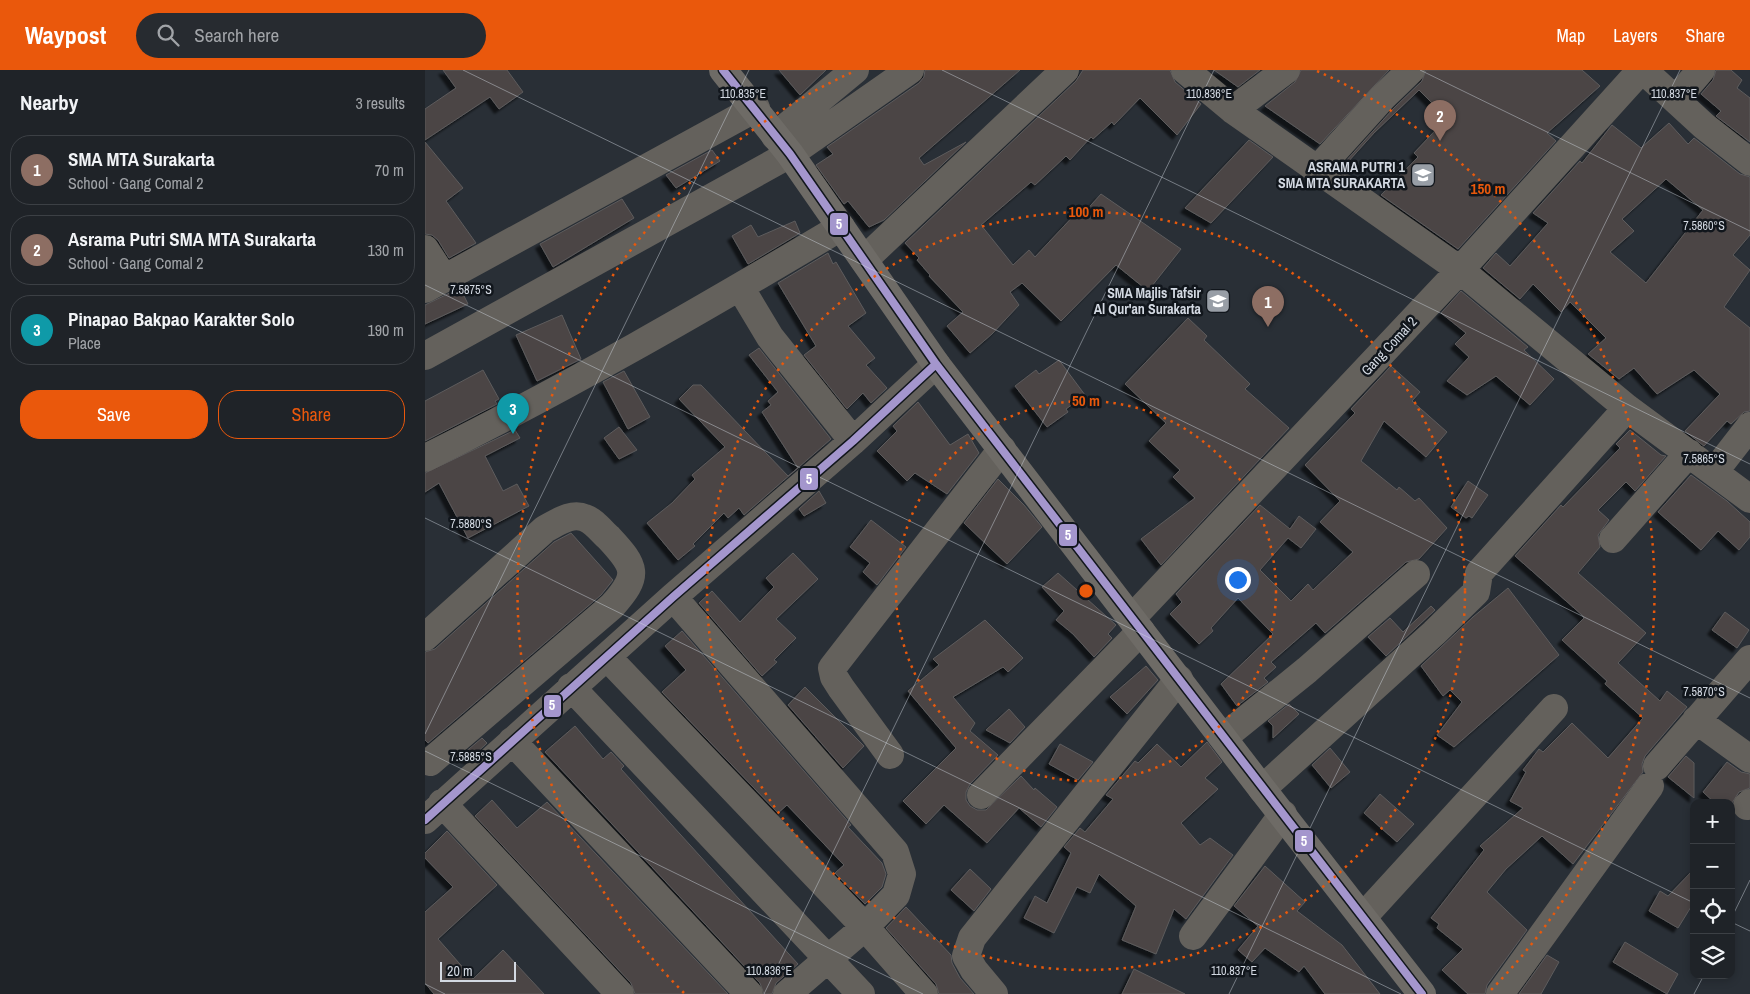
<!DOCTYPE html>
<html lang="en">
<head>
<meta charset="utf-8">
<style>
	:root { --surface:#1f2328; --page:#272b30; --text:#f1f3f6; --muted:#a1a4a8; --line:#3c4045; --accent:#ea580c }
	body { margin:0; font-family:"Archivo Narrow",sans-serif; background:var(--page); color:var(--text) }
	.controls { position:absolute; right:15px; bottom:15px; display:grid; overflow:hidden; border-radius:10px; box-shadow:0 2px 8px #0003 }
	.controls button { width:45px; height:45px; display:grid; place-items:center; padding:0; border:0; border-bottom:1px solid var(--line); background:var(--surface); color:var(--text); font:25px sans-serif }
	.scale { position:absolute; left:15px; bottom:12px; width:76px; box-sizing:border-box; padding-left:5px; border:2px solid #d3d9e2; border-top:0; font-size:14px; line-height:18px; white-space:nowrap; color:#d3d9e2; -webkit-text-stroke:4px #11161c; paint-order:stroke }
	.you { position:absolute; left:812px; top:509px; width:18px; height:18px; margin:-12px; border:4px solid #fff; border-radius:50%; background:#1a73e8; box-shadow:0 0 0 8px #1a73e833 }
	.badge { display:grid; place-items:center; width:32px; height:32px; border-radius:50%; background:var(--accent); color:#fff; font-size:16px; font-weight:700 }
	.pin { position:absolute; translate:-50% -41px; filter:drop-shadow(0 1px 2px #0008) }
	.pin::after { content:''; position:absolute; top:26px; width:18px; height:15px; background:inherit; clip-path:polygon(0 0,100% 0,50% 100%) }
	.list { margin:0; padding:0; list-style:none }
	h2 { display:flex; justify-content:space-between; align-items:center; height:65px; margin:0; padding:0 20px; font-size:21px }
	h2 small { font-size:16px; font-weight:400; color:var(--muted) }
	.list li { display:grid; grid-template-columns:32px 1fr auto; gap:15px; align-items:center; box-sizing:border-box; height:70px; margin:0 10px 10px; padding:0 10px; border:1px solid var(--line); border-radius:20px }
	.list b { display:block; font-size:19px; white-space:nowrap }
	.list p { margin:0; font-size:16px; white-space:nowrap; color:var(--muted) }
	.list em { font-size:16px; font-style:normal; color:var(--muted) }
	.actions { display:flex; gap:10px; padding:15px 20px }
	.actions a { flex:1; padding:11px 0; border:1px solid var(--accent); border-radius:20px; text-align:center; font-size:18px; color:var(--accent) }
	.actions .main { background:var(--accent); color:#fff }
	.icon { flex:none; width:28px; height:28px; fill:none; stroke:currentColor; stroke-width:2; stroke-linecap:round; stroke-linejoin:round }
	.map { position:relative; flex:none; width:1325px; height:924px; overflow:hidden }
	header { display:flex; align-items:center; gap:30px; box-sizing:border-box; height:70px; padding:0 25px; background:var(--accent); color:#fff }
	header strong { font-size:24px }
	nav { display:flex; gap:28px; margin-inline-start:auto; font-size:18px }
	.search { width:350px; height:45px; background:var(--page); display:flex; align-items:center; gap:12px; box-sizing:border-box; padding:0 18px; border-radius:28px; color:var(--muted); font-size:19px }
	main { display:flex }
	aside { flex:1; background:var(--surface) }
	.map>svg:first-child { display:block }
</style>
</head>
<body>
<header>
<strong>Waypost</strong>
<div class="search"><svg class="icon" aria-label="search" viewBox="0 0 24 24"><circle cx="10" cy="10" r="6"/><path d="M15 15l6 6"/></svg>Search here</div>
<nav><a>Map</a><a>Layers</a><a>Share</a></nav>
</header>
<main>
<aside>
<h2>Nearby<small>3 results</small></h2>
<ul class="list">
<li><span class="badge" style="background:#8d6e63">1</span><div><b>SMA MTA Surakarta</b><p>School · Gang Comal 2</p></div><em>70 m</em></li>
<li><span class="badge" style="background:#8d6e63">2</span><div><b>Asrama Putri SMA MTA Surakarta</b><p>School · Gang Comal 2</p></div><em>130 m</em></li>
<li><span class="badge" style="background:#0f9aa8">3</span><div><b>Pinapao Bakpao Karakter Solo</b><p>Place</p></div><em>190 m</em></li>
</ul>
<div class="actions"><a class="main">Save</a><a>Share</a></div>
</aside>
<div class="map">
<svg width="1325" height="924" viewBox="0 0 1325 924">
	<defs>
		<filter id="shadow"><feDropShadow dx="-4.5" dy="4.5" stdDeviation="1" flood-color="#0009"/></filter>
	</defs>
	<rect width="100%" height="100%" fill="#292f36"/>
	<path fill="#4b4444" stroke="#5d5c5d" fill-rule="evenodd" filter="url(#shadow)" d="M18,0h64l16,22 -24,17 -9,-12 -65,43v-31l31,-21z
		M354,0h47l-26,25z
		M500,0h95l-101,88 5,7 42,-23 -82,78 -15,7 -21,-26 -4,3 -28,-39 17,-11 -6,-7 92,-64 5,-6z
		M658,0h87l5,12 26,22 -24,31 -37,-37 -26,27 -2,-3 -19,17 -2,-2 -21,23 -4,-4 -31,29 -4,-3 -50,43 32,40 16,-15 6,7 44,-47 4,4 18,-20 80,55 -33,42 -32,-26 -55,56 -39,-38 -12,9 9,13 -27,29 -22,19 -23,-27 16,-14 -34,-36 1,-1 -13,-15 2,-2 -14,-15 171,-162z
		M789,0h46l-22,17z
		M876,0h88l-69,74 -55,-38 30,-24z
		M1001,0h156l18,16 -53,47 9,8 -98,108 -77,-54 37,-38 -4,-4 33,-35 -28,-28 -45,43 -27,30 -2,-1 48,-53 29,-28z
		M1291,0h15l11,10 -5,8 13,10v44l-34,-26 5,-5 -20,-17 12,-14z
		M1244,53l19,21 6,-6 46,36 10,3v58l-17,20 17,15 -26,37 26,21v83l-6,1 -13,12 -4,-3 -23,25 -19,-15 35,-37 -26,-24 -37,24 -23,-26 -15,11 -31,-25 18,-16 -36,-36 -9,10 -28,-28 -13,15 -37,-31 13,-15 14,13 38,-43 -15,-10 47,-52 2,2 30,-38 29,23zM1241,109l37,31 -57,73 -36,-31 24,-21 -12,-12z
		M824,70l24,17 -62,66 -26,-15z
		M0,72l38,46 -17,13 30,42 -27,15 -11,-18 -6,-5 -7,-1z
		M287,80l8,11 -44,27 -10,-13z
		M197,129l12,19 -81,49 -13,-23z
		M370,151l5,12 -52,31 -16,-28 19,-11 7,12z
		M403,183l5,11 3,-2 30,51 -18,13 27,32 -9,7 21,23 -16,15 -8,-10 -16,16 -43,-54 12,-9 -38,-63z
		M35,218l8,16 -43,20v-19z
		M1036,221l67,56 -4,3 30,29 -24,26 -34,-29 -29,19 -20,-14 22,-24 -14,-13 11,-11 -25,-20z
		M137,245l19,44 -44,22 -21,-46z
		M763,248l19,18 -3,4 46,44 -5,5 44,39 -128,137 -20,-26 54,-41 -22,-21 7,-7 -31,-29 17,-18 -41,-39z
		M334,278l72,91 -87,76 -5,-7 -11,10 -4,-5 -31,31 2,2 -17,14 -31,-37 25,-20 23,-24 -3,-4 33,-28 -46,-48 14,-14h8l87,91 10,-8 -36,-56 9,-7 -3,-4 10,-9 -29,-37z
		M634,290l26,35 -19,14 2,3 -21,15 -32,-41 21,-16 3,4z
		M966,296l29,26 -8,9 35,31 -21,25 -42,-36 -23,40 36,29 2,-3 16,14 4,-3 28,30 -28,31 -13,3 -81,71 -9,-10 -45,39 5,5 -12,11 4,4 -31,24 -16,-22 52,-50 -35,-36 -27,30 2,3 -14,13 -29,-30 12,-12 -6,-8 84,-89 30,24 9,-13 17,13 -15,19 -13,-10 -28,32 31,31 17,-17 5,6 40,-38 -33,-30 20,-21 -35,-36 50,-52 -4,-4z
		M58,300l16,29 -4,2 2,3 -72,37v-40z
		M199,301l26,46 -22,12 -25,-47z
		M493,332l32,43 18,-11 11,19 -32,41 -32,-21 -8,8 -30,-30 20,-20 -4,-5z
		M194,357l18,23 -18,9 -15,-21z
		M90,360l5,8 -35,18 18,35 14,-7 12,22 -61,32 -29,-55 -14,9v-19z
		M1205,360l31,25 5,1 -31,35 -9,-9 -28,28 11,10 -11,15 2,12 -22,26 68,60 -28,30 42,38 7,-10 20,16 -42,49 -3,8 1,8 -70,92 -31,-28 -36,33 -19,23 40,38 -40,55 -2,9h-17l-26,-24 21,-21 -26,-21 2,-4 -8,-6 53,-68 -4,-4 43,-38 -13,-7 16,-29 -3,-2 16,-21 4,3 29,-29 36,35 35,-40 -38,-34 2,-3 -45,-41 22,-22 -2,-3 -67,-59 46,-51 2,2 57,-59 -4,-4z
		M1266,405l36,26 23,21v15l-11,13 -21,-19 -17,19 -43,-38z
		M573,409l26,26 18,22 -35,37 -43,-41z
		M1043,411l20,14 -16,23 -3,-2 -3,2 -15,-11z
		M394,421l7,12 -22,13 -5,-7z
		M446,450l35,27 -29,38 -14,-13 7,-9 -20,-16z
		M146,463l42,47 -12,15 -173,148 -3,-3v-88l10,-3 119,-107z
		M368,483l25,26 -42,40 20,19 -22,22 3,2 -15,14 -63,-73 13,-12 28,31 34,-35 -8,-9z
		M633,503l58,52 -8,9 4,4 -18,19 -21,-23 -17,-14 8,-9 -22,-24z
		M1083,518l51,67 -105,92 -17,-12 25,-33 -12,-12 -7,6 -22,-30 52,-49z
		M1006,536l4,4 -49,46 -18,-19 22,-19 13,14z
		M1300,542l24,18 -12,18 -25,-18z
		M560,550l38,38 -15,14 -5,-5 -50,30 22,26 -5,8 28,24 -28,29 -4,8v8l4,6 7,4h9l35,-34 13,14 1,-2 22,19 -16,20 -22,-19 -32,35 -43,-38 -18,19 -23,-23 53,-53 -48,-57 31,-26 -6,-6z
		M257,561l169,194 -3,2 34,36 4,11 -4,13 -17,17 -30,-31 9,-8 -57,-60 -9,8 -116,-121 24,-22 -21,-24z
		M721,596l12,14 -31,34 -17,-17z
		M380,617l59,59 -21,22 -55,-63z
		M864,634l10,10 -26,24v-12l-5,-5z
		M584,639l16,18 -15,16 -24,-13z
		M150,656l28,33 8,-7 13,14 -3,3 177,195 -22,19 -4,11h-8l-4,-11 -215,-231z
		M57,668l5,5 -18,17 -6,-6z
		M782,672l15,20 -17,16 13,11 -37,34 19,22 10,-7 23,17 -47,64 -12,-10 -18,45 -34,-14 14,-34 -37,-32 -9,19 -13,-6 -23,46 -30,-15 11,-22 12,7 24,-50 -7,-6 16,-19 5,4 28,-33 -7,-4 29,-34 3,2 19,-19 24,23z
		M635,674l33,18 -15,18 -29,-16z
		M905,678l20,24 -19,16 -19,-23z
		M1261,686l8,7v35l-26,-21z
		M1302,692l14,10 9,2v14l-11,4 -7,11h-17l-12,-11z
		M955,724l34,30 -17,18 -33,-29z
		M67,730l25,28 30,-26 181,192h-93l-4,-11 -156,-167z
		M22,761l50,54 -59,54 35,40 30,-29 41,44h-110l-9,-11v-71l28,-25 -28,-29v-5z
		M840,796l40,36 -8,9 45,34 38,49h-55l-21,-28 -5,6 -34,-24 -13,14 -14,-12 20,-24 -24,-20z
		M545,799l21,20 -17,22 -23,-21z
		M1269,799v33l-16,26 -29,-17 11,-20 8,5z
		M481,837l45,48 1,8 8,15 14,16h-35l-3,-10 -50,-56z
		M1200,872l53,32 -11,20 -54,-32z
		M1122,885l12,7 -18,32h-22z
		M709,899l51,25h-63z"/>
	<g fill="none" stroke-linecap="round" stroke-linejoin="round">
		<path stroke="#64615c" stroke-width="28" d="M760,0l48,40 227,160 167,138 123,91
			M1218,0l61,56 46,36
			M1251,29l25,-29
			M808,40l53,-40
			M350,66l80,-66
			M892,100l65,-72 29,-28
			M0,179l19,29
			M439,190l201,-190
			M315,217l30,50 83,104
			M0,219l331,-181
			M0,286l365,-202 120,-84
			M0,388c142,-70 280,-150 416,-231
			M1290,401l35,-45
			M1188,469l76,-86
			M248,527l222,255 7,22 -6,21 -31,32 -78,67
			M707,548l328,-348 181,-200
			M0,567l120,-108c12,-6 26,-17 40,-11 9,3 17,14 24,20 27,29 31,37 3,68l-182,156
			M182,587l258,270 59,67
			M146,617l290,307
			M1271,650l54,39
			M799,667l83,-67 109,-96
			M87,671l237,253
			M465,685l-49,-67 -7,-11 -2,-9 170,-219
			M1232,696l93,-107
			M837,719l172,-156 42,-41 3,-19 148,-165
			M556,725l160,-164
			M17,733l178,191
			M1322,736l3,-3
			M0,750l248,-223 180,-156 83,-77
			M938,847l191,-209
			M768,866l90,-122
			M569,924l-20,-24 -8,-14 6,-18 207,-259
			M1075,924l150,-208"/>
		<path stroke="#6e6b66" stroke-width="28" d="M298,0l67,84 146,210 326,425 160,205"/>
		<defs>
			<path id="bus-1" d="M298,0l67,84 146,210 486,630
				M0,750l248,-223 180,-156 83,-77"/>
		</defs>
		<use href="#bus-1" stroke="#11161c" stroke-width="11"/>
		<use href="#bus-1" stroke="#a496cd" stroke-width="8"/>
	</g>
	<path fill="none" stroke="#d3d9e2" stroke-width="1" stroke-opacity="0.45" d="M38,0l1287,628M517,0l808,394M995,0l330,161M0,215l1269,618M0,448l976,476M0,664l324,-664M0,681l498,243M1306,849l19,-39M1306,852l19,9M0,914l20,10M339,924l450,-924M804,924l451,-924M1269,924l10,-19"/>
	<g fill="none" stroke="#e8590c" stroke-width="2.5" stroke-dasharray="2.5 5">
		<circle cx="661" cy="521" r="190"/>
		<circle cx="661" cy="521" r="379"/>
		<path d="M259 923A569 569 0 0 1 430 1M892 1A569 569 0 0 1 1063 923"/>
	</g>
	<defs>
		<symbol id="school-square" viewBox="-11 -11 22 22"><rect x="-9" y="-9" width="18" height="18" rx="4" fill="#989ea6" stroke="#11161c"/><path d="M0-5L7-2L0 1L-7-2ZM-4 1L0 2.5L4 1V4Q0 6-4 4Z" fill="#fff"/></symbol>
	</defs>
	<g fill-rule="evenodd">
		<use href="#school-square" x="984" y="91" width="28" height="28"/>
		<use href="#school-square" x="779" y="217" width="28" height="28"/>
	</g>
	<g text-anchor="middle" stroke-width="5" stroke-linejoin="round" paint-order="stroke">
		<g font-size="14" font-weight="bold" fill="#d3d9e2" stroke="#11161c" text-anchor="end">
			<text x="980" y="102">ASRAMA PUTRI 1<tspan x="980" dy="16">SMA MTA SURAKARTA</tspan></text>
			<text x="776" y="228">SMA Majlis Tafsir<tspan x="776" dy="16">Al Qur'an Surakarta</tspan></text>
		</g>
		<g font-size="14" fill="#d3d9e2" stroke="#11161c">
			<text transform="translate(964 276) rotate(-47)" y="5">Gang Comal 2</text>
		</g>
	</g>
	<g font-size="12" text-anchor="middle" fill="#d3d9e2" stroke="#11161c" stroke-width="5" stroke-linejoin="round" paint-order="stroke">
		<text x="318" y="28">110.835°E</text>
		<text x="784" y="28">110.836°E</text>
		<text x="1249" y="28">110.837°E</text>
		<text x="1279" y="160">7.5860°S</text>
		<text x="46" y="224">7.5875°S</text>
		<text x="1279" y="393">7.5865°S</text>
		<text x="46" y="458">7.5880°S</text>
		<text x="1279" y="626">7.5870°S</text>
		<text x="46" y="691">7.5885°S</text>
		<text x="344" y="905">110.836°E</text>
		<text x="809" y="905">110.837°E</text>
	</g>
	<circle cx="661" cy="521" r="8" fill="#e8590c" stroke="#11161c" stroke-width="2.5"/>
	<g font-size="15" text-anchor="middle" font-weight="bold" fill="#e8590c" stroke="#11161c" stroke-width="5" stroke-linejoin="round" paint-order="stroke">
		<text x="1063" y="124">150 m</text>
		<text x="661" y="147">100 m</text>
		<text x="661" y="336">50 m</text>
	</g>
	<g stroke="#11161c" stroke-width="2">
		<rect x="404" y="142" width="20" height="24" rx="5" fill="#a496cd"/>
		<rect x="374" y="397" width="20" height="24" rx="5" fill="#a496cd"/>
		<rect x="633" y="453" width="20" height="24" rx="5" fill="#a496cd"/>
		<rect x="118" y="624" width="19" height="24" rx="5" fill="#a496cd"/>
		<rect x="869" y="759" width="20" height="24" rx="5" fill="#a496cd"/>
	</g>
	<g font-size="14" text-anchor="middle" font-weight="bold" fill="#fff">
		<text x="414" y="159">5</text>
		<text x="384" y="414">5</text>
		<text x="643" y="470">5</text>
		<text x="127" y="640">5</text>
		<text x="879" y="776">5</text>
	</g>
</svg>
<div class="controls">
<button>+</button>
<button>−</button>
<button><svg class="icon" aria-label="locate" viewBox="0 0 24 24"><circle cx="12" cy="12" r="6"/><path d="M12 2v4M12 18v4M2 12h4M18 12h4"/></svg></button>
<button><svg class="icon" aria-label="layers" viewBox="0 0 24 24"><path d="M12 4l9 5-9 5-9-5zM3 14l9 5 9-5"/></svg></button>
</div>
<div class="scale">20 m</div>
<div class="you"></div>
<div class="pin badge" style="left:843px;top:257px;background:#8d6e63">1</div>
<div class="pin badge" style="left:1015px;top:71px;background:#8d6e63">2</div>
<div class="pin badge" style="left:88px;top:364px;background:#0f9aa8">3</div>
</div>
</main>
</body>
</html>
